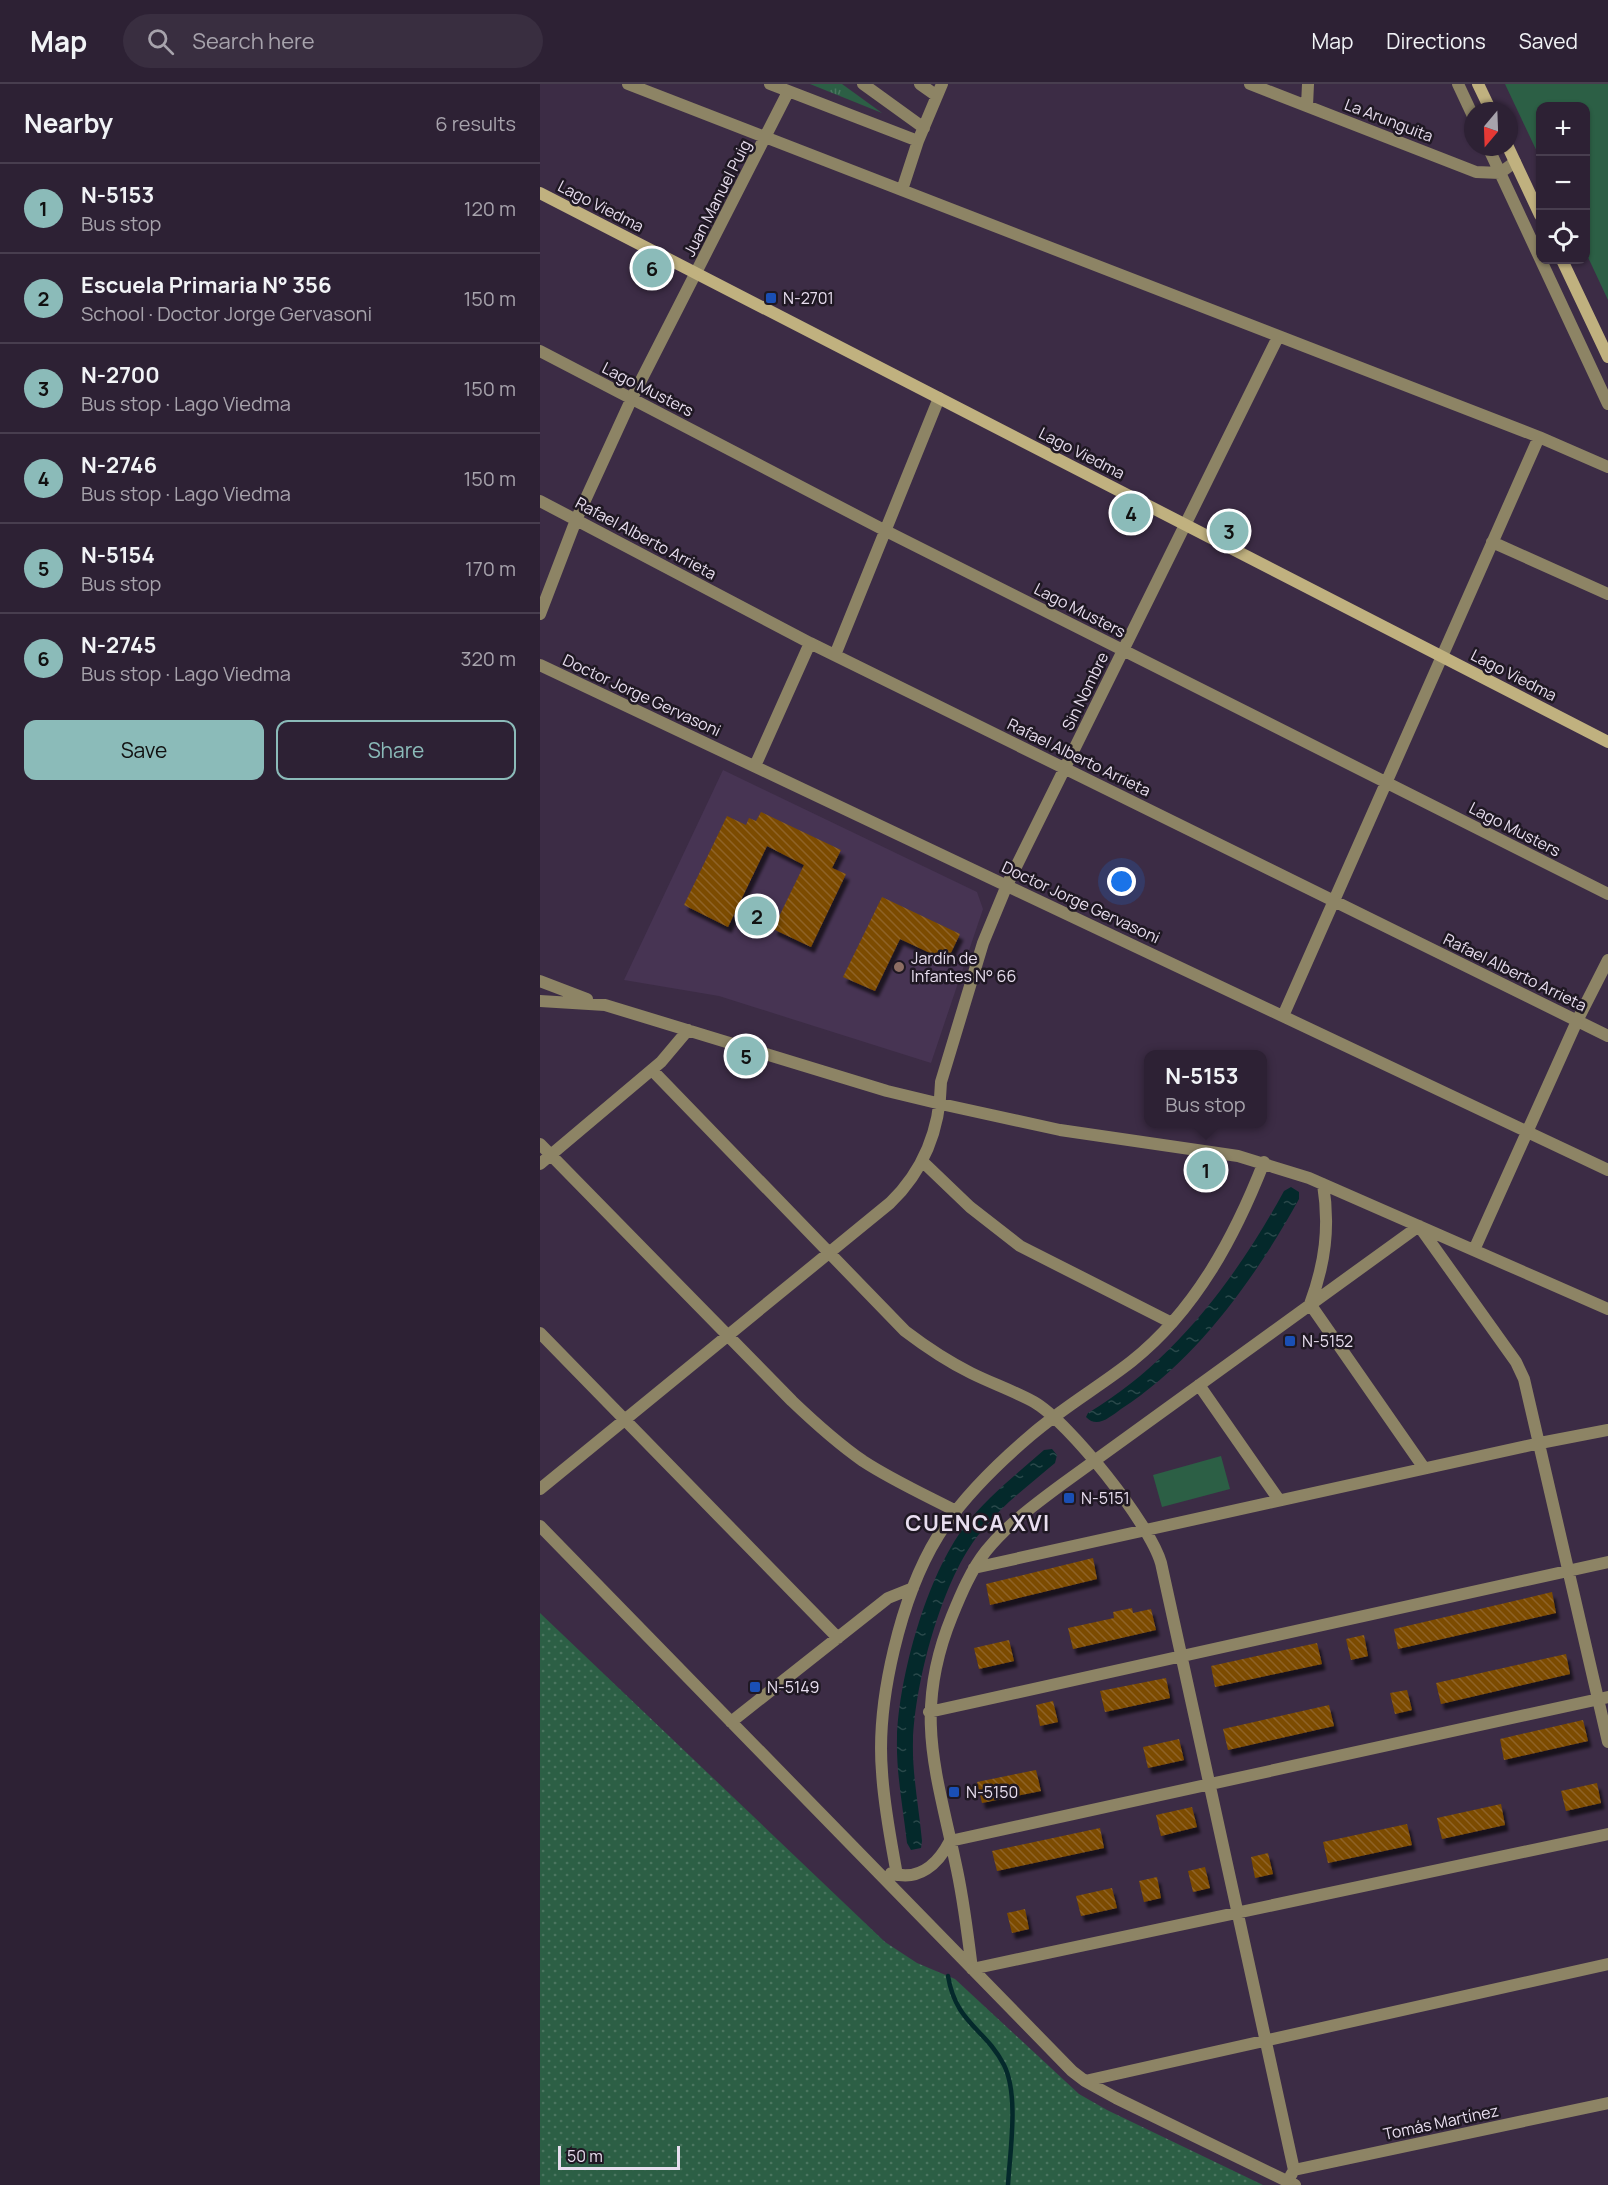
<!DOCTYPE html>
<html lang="en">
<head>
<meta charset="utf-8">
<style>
	:root { --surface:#2d2134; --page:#392e40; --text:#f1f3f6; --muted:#a7a3ac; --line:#483e4f; --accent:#8bbbb9 }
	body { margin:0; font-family:Manrope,sans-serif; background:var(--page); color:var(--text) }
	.controls { position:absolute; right:18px; top:18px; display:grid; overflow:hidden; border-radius:12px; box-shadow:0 2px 4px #0004 }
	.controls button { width:54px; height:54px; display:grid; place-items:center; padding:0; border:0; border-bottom:2px solid var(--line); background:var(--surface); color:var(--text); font:30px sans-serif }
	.compass { position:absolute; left:924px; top:18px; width:54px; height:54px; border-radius:50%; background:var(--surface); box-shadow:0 2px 4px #0004; rotate:199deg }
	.scale { position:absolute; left:18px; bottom:15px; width:122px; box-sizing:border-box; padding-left:6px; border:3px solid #e8deef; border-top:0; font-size:16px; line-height:21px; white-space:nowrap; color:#e8deef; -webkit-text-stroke:4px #1f1823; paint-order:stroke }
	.you { position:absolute; left:582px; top:798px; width:21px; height:21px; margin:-15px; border:4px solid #fff; border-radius:50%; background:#1a73e8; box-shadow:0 0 0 9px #1a73e833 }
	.badge { display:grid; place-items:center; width:39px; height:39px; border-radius:50%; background:var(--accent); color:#111; font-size:20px; font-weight:700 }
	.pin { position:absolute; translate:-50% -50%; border:3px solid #fff; box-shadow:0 2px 6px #0006 }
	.popup { position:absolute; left:604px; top:966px; width:123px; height:78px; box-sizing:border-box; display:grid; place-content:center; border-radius:12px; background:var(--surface); filter:drop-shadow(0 2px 4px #0005); font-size:20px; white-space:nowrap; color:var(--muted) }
	.popup b { font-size:22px; color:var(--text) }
	.popup::after { content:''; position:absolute; left:50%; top:100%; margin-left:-12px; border:12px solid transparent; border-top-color:var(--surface) }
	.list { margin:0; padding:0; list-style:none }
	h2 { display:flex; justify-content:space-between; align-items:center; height:78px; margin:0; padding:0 24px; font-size:26px }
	h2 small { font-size:20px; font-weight:400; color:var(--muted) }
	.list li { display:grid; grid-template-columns:39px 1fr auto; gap:18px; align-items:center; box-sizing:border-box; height:90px; padding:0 24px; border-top:2px solid var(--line) }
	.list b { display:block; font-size:22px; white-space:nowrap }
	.list p { margin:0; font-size:20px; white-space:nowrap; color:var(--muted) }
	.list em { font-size:20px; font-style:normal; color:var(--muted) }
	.actions { display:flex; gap:12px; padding:18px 24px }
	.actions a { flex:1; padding:14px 0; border:2px solid var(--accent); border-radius:12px; text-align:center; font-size:21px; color:var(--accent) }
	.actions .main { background:var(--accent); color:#111 }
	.icon { flex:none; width:33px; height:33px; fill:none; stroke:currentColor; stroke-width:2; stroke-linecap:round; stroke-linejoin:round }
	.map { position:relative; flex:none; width:1068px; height:2101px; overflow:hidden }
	header { display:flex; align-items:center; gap:36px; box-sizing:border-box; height:84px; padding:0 30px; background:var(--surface); border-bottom:2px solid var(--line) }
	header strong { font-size:28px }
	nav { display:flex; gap:33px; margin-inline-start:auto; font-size:21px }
	.search { width:420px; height:54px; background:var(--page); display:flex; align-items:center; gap:15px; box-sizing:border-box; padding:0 21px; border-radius:33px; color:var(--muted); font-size:22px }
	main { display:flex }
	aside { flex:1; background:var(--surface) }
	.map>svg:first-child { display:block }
</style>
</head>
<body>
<header>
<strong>Map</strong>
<div class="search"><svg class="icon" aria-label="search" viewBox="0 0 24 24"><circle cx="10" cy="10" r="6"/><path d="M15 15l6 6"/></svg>Search here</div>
<nav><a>Map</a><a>Directions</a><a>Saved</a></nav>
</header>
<main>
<aside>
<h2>Nearby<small>6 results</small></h2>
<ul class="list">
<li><span class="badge">1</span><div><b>N-5153</b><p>Bus stop</p></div><em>120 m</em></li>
<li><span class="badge">2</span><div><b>Escuela Primaria N° 356</b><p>School · Doctor Jorge Gervasoni</p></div><em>150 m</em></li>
<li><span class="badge">3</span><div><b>N-2700</b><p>Bus stop · Lago Viedma</p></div><em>150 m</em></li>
<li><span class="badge">4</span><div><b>N-2746</b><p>Bus stop · Lago Viedma</p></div><em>150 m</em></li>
<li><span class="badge">5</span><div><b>N-5154</b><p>Bus stop</p></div><em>170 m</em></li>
<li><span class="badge">6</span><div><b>N-2745</b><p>Bus stop · Lago Viedma</p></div><em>320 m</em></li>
</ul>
<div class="actions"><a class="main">Save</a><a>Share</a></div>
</aside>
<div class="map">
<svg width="1068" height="2101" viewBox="0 0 1068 2101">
	<defs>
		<pattern id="grass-dots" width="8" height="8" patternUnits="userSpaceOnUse" patternTransform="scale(1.5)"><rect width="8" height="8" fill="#2c5f45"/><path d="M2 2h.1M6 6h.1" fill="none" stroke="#4b7660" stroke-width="1.8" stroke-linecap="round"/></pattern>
		<pattern id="park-tufts" width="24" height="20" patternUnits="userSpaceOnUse" patternTransform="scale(1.5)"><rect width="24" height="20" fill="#2c5f45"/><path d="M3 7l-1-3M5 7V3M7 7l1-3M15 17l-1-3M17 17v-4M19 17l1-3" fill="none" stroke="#4b7660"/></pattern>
		<pattern id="water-ripples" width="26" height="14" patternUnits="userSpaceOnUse" patternTransform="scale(1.5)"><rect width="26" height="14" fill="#04292b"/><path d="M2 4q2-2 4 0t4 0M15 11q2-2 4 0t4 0" fill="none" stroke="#29484a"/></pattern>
		<pattern id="building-back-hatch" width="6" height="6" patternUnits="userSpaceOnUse" patternTransform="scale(1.5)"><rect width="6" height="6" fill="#7c4b00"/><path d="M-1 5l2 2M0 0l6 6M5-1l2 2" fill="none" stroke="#8f6426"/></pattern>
		<filter id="shadow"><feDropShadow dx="3.5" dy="6" stdDeviation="1.5" flood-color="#0009"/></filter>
	</defs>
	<rect width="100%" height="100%" fill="#3c2c45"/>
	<path fill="#473453" d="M183,686l254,122 6,17 -52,154 -212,-67 -95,-16z"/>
	<path fill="url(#grass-dots)" d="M0,1529l345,329 32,21 38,16 124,115 28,16 156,75h-723z"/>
	<path fill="url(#park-tufts)" d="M271,0h31l40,29 -72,-29z"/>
	<path fill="#2c5f45" d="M965,0h103v216l-22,-47v-147h-46v52z
		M681,1372l9,33 -68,18 -9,-32z"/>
	<path fill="url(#water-ripples)" d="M751,1103l8,5v7c-43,78 -102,161 -178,210 -11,8 -24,20 -35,8l2,-4c86,-51 149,-136 196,-222z
		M512,1365l5,6 -2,8c-27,23 -58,46 -79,75 -35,47 -61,144 -63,203 -1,33 6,67 9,100l-1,7 -10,2 -4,-7c-4,-35 -11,-71 -10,-105 2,-62 30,-163 68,-212 22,-29 52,-52 79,-76z"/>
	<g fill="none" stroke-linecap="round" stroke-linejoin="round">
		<path stroke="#04292b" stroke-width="4.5" d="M408,1892c8,48 37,52 56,89 15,30 6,86 4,120"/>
	</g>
	<path fill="url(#building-back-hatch)" filter="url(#shadow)" d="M221,728l80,38 -9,18 14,6 -35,73 -38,-18 31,-64 -37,-19 -39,81 -44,-22 43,-89 19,9 3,-7 7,3z
		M342,813l78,37 -13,27 -47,-22 -25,52 -32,-14z
		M553,1474l4,21 -107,26 -4,-21z
		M1012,1508l4,21 -158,36 -4,-20z
		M592,1524l1,5 18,-4 5,21 -83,19 -5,-21 46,-10 -1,-6z
		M824,1551l4,21 -17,4 -5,-21z
		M469,1556l5,21 -35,8 -5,-21z
		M777,1559l5,21 -107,23 -4,-21z
		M1026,1570l4,20 -129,30 -5,-21z
		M626,1594l4,20 -65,14 -5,-21z
		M867,1606l5,20 -17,4 -5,-21z
		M513,1617l5,21 -18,4 -4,-21z
		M789,1621l5,21 -106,24 -5,-21z
		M1043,1636l5,21 -84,19 -4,-21z
		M639,1655l5,21 -36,8 -5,-21z
		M496,1686l5,21 -59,12 -5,-21z
		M1057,1699l4,20 -35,8 -5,-20z
		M961,1720l4,21 -63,14 -5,-21z
		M652,1723l5,20 -36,9 -5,-21z
		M867,1740l5,21 -84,18 -5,-21z
		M560,1744l4,20 -107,23 -5,-20z
		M728,1769l5,21 -18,4 -4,-21z
		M665,1783l5,21 -17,4 -5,-21z
		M617,1793l4,21 -17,4 -5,-21z
		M572,1804l5,20 -36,8 -5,-20z
		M485,1825l4,20 -17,4 -5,-20z"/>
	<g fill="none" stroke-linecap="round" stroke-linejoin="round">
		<path stroke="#8d8465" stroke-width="12" d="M88,0l911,353 69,30
			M230,0l148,57
			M323,0l61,44
			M380,0l17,12
			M710,0l226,88 24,1 15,-11
			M918,0l15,32
			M767,22l1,-22
			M948,63l120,257
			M362,106l16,-49 24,-57
			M0,267l346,180 722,363
			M0,417l270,142 798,393
			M952,458l116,52
			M0,530l36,-94 55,-120 157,-308
			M295,571l104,-257
			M0,581l1068,505
			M215,682l55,-123
			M0,897l47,18
			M0,917l65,4 282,86 54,13 119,26 178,26 71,22 299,131
			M743,932l256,-579
			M112,986l253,261c21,16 42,30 66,42 20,10 43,18 63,29 35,20 116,122 127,161l133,607
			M0,1060l252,257c22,21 45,42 71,60 29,19 62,34 93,50
			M383,1078l47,45 50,39 152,77
			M0,1080l121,-102 27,-32
			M934,1166l103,-229 31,-61
			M770,1220l114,164
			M770,1220c15,-40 20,-77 13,-120
			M0,1249l298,305
			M659,1301l80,115
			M0,1405l350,-286c34,-33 50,-73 51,-121l42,-139 24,-58 271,-548
			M0,1442l532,545 13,10 31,17 179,87
			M434,1484l566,-125 68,-13
			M389,1628l679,-150
			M191,1638l157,-124 25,-10
			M1068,1658l-84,-363 -8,-17 -97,-136 -358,259c-27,20 -54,40 -75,66 -15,19 -25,43 -34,65 -40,98 -15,157 5,254 7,33 11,66 15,99l636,-135
			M351,1789c28,9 47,-9 59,-32l658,-144
			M357,1791c-6,-34 -13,-68 -15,-103 -6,-71 19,-176 56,-236 24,-38 58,-71 92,-100 32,-28 69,-49 102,-75 64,-51 103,-125 132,-199
			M545,1997l523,-117
			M750,2093l4,-7 314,-67"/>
		<path stroke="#c0b17f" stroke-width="12" d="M938,0l13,27
			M968,63l32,68
			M0,109l1068,549
			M1022,176l46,97"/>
	</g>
	<g fill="#1a4fb4" stroke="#1f1823" stroke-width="2">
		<rect x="225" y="208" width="12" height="12" rx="3"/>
		<rect x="744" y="1251" width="12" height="12" rx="3"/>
		<rect x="523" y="1408" width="12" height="12" rx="3"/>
		<rect x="209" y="1597" width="12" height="12" rx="3"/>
		<rect x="408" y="1702" width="12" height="12" rx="3"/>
	</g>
	<circle fill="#8d6e63" stroke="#1f1823" stroke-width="2" cx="359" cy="883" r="6"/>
	<g text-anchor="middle" stroke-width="5" stroke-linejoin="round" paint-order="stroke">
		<g font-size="16" fill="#e8deef" stroke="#1f1823">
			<text transform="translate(849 36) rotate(21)" y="6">La Arunguita</text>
			<text transform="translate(177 114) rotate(-63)" y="6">Juan Manuel Puig</text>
			<text transform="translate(61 122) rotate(27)" y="6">Lago Viedma</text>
			<text transform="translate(108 305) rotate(27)" y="6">Lago Musters</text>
			<text transform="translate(542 369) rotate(27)" y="6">Lago Viedma</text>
			<text transform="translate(106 454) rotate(28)" y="6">Rafael Alberto Arrieta</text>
			<text transform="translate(540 526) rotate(27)" y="6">Lago Musters</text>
			<text transform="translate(974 591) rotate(27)" y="6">Lago Viedma</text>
			<text transform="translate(545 607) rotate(-64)" y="6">Sin Nombre</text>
			<text transform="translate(102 611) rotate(25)" y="6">Doctor Jorge Gervasoni</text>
			<text transform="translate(539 673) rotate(26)" y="6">Rafael Alberto Arrieta</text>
			<text transform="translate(975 745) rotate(27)" y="6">Lago Musters</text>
			<text transform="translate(541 818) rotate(25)" y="6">Doctor Jorge Gervasoni</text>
			<text transform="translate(975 888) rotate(26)" y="6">Rafael Alberto Arrieta</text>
			<text transform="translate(901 2038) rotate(-12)" y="6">Tomás Martínez</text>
		</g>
		<g font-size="16" fill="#e8deef" stroke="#1f1823" text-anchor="start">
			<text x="243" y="220">N-2701</text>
			<text x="371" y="880">Jardín de<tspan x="371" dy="18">Infantes N° 66</tspan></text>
			<text x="762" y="1263">N-5152</text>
			<text x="541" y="1420">N-5151</text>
			<text x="227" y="1609">N-5149</text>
			<text x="426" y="1714">N-5150</text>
		</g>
		<g font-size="22" font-weight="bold" letter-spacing="1.5" fill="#e8deef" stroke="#1f1823">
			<text x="438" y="1447">CUENCA XVI</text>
		</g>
	</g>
</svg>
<div class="controls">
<button>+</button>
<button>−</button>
<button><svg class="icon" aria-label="locate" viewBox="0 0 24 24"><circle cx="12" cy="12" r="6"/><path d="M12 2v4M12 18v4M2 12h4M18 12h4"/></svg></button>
</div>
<svg class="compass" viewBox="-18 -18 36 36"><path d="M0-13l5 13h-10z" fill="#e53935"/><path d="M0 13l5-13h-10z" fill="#a7a3ac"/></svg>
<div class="scale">50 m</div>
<div class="you"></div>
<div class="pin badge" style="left:666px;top:1086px">1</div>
<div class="popup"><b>N-5153</b>Bus stop</div>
<div class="pin badge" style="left:217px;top:832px">2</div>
<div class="pin badge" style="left:689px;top:447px">3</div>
<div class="pin badge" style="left:591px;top:429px">4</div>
<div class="pin badge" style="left:206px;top:972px">5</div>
<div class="pin badge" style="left:112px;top:184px">6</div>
</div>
</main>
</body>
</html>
